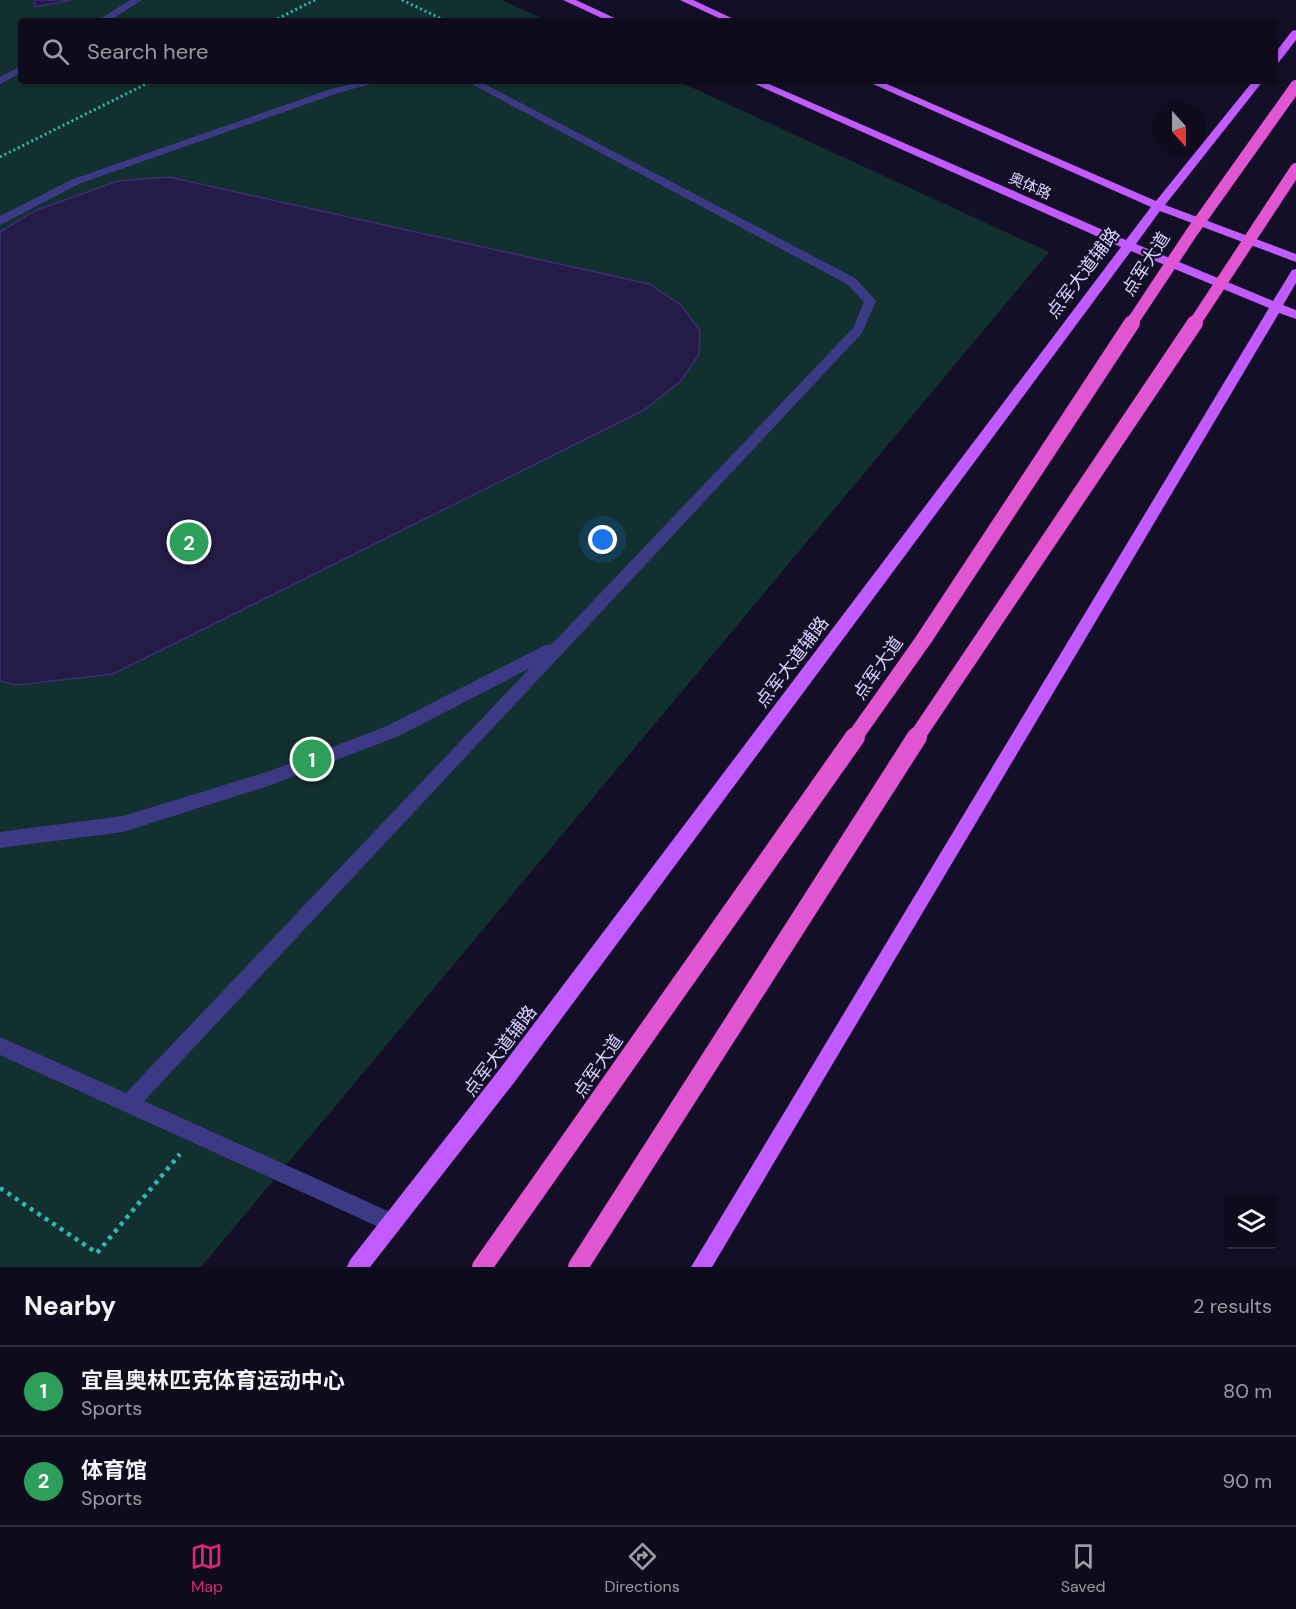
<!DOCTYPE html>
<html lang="en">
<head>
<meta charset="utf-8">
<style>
	:root { --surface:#0e0b1c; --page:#1c1929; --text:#f1f3f6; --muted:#9b9ba3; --line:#2e2b3b; --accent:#db2777 }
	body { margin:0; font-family:"DM Sans","Noto Sans SC",sans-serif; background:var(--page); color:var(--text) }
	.controls { position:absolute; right:18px; bottom:18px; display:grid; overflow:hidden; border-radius:6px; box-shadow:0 3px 9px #0003 }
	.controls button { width:54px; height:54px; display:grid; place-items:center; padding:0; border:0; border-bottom:2px solid var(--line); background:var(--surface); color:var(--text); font:30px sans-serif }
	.compass { position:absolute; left:1152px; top:102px; width:54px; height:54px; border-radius:50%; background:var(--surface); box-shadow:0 3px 9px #0003; rotate:159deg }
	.you { position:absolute; left:603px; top:540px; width:21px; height:21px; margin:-15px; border:4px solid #fff; border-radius:50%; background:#1a73e8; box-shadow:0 0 0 9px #1a73e833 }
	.badge { display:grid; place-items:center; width:39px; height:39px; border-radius:50%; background:var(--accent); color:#fff; font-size:20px; font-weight:700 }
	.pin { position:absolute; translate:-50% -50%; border:3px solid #fff; box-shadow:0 2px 6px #0006 }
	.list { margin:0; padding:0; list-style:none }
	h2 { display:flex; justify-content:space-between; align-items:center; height:78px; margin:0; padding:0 24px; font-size:26px }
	h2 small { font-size:20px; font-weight:400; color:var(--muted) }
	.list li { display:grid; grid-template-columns:39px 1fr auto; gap:18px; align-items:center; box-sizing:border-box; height:90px; padding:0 24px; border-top:2px solid var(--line) }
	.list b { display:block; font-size:22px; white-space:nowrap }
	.list p { margin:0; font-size:20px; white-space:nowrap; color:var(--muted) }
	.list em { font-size:20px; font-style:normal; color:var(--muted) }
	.icon { flex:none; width:33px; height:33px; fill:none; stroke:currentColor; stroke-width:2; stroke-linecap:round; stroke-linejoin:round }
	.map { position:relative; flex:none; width:1296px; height:1267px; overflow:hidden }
	.search { position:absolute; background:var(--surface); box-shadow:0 3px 9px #0003; left:18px; right:18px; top:18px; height:66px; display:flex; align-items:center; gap:15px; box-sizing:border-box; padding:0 21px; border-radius:6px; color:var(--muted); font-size:22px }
	.sheet { height:258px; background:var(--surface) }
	nav { display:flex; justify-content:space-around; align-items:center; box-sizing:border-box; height:84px; border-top:2px solid var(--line); background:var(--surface); font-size:16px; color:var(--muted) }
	nav a { display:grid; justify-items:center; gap:3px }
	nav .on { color:var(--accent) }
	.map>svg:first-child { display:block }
</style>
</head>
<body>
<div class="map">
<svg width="1296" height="1267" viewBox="0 0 1296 1267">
	<rect width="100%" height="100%" fill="#130f26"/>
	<path fill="#12302f" d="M0,0h502l45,21h-526v60h657l371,171 -848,1015h-201z"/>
	<path fill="#241b47" stroke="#3b2d73" stroke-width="1.5" d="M34,0h38l-37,7z
		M169,177l480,107 33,22 18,25 -1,23 -18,27 -37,29 -531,264 -96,11 -17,-4v-449l34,-21 84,-30z"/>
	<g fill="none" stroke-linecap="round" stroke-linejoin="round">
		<path stroke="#2fb8b0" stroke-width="3" stroke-dasharray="2 3" stroke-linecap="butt" d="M402,0l44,21
			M273,21l42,-21
			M0,157l152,-76"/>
		<path stroke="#2fb8b0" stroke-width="4.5" stroke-dasharray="4 5" stroke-linecap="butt" d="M0,1188l97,65 83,-99"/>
		<path fill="#3d3a85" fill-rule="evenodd" d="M130,0h12l-33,21h-12z
			M21,66v7l-21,11v-7z
			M364,81h18l-44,12 -257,90 -81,42v-9l73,-37 258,-90z
			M466,81h13l376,197 21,23 -14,32 -718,768 255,115 3,7 -3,7 -7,3 -392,-178v-18l126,56 404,-425 -131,68 -128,49 -148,47 -123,16v-16l123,-16 147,-45 117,-45 158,-81 7,-1 301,-316 11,-26 -17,-18z"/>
		<path fill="#c25bff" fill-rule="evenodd" d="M563,0h13l45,21h-13z
			M680,0h13l45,21h-13z
			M1296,30v10l-17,22 -4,1v-10l17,-22z
			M748,81h14l364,159 25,-33 -285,-126h14l276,120 97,-120h10l-98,124 131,49v8l-136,-51 -24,33 137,57 19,-31 4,-1v14l-13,22 13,5v9l-17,-6 -567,954h-21l578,-959 -138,-57 -618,833 -143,183h-23l3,-7 149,-190 622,-823z"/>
		<path stroke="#e055d1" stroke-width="12" d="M1131,324l61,-92 104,-146
			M1194,324l102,-155"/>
		<path stroke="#e055d1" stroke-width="16" d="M854,738l70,-99 208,-316
			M916,738l279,-415"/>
		<path stroke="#e055d1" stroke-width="20" d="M482,1267l373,-530
			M578,1267l339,-530"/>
	</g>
	<g text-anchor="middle" stroke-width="4.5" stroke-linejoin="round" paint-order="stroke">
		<g font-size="15" fill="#d9d4ff" stroke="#130f26">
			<text transform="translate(1030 186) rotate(24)" y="5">奥体路</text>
		</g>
		<g font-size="18" fill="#d9d4ff" stroke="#130f26">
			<text transform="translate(1146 264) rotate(-57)" y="6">点军大道</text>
			<text transform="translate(1083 273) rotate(-53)" y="6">点军大道辅路</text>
			<text transform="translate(792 662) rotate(-53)" y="6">点军大道辅路</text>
			<text transform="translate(878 668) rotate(-55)" y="6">点军大道</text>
			<text transform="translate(500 1051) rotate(-53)" y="6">点军大道辅路</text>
			<text transform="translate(598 1066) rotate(-55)" y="6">点军大道</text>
		</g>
	</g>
</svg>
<div class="controls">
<button><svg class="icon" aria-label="layers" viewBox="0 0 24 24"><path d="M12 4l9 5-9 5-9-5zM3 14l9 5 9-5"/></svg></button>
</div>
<svg class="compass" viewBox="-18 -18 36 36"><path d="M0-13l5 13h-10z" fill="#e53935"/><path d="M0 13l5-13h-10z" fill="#9b9ba3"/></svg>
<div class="you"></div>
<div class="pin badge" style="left:312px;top:759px;background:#2e9e5b">1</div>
<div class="pin badge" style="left:189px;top:542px;background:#2e9e5b">2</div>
<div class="search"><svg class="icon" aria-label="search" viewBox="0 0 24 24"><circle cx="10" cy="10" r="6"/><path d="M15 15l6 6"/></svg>Search here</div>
</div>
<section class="sheet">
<h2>Nearby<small>2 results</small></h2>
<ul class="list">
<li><span class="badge" style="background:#2e9e5b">1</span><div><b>宜昌奥林匹克体育运动中心</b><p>Sports</p></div><em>80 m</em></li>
<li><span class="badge" style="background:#2e9e5b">2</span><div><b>体育馆</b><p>Sports</p></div><em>90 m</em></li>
</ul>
</section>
<nav>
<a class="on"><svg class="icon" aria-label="map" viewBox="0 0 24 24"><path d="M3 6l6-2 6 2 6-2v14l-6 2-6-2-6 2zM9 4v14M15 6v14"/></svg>Map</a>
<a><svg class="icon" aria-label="directions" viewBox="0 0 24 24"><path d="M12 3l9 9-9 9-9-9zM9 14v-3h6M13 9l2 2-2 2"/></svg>Directions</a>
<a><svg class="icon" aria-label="saved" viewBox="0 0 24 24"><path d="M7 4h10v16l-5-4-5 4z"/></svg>Saved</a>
</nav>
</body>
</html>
